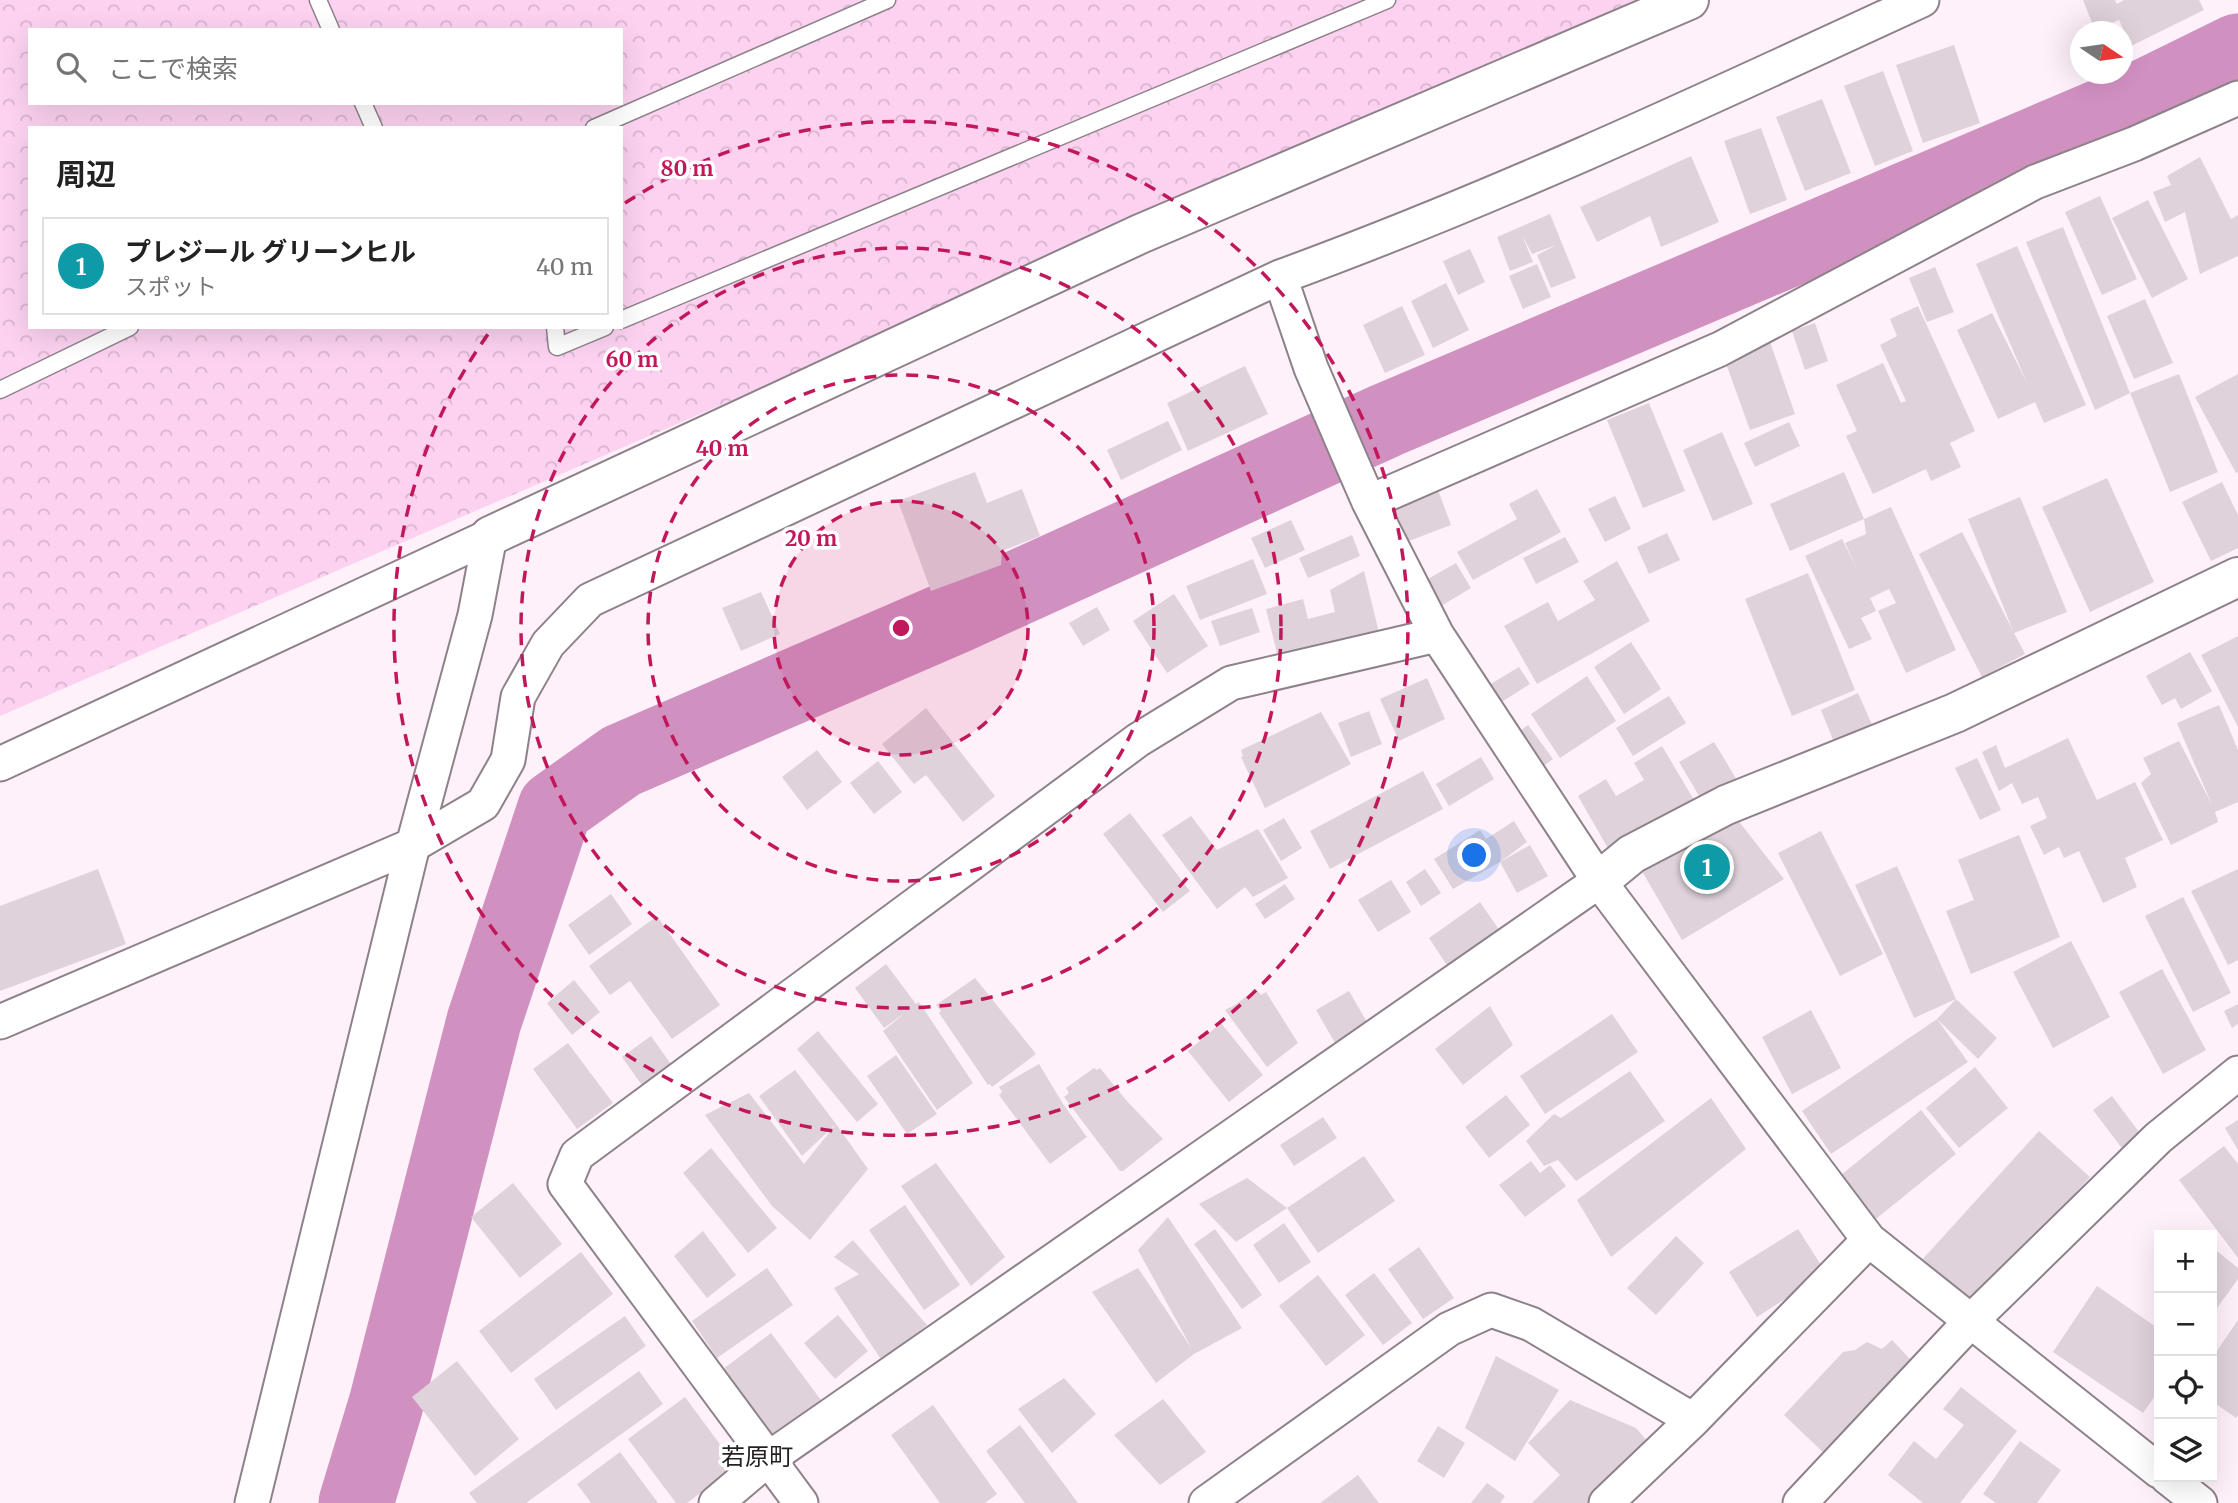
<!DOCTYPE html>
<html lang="ja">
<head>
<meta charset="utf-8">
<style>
	:root { --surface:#fff; --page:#f2f2f2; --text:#222; --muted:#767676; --line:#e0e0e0; --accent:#b45309 }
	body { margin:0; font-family:Merriweather,"Noto Sans JP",serif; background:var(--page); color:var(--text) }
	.controls { position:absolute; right:21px; bottom:21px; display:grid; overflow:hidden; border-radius:0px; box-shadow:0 7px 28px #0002 }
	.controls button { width:63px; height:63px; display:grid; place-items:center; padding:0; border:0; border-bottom:2px solid var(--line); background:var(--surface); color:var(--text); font:35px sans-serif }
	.compass { position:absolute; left:2070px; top:21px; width:63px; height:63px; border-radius:50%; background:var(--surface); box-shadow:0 7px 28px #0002; rotate:103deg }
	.you { position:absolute; left:1475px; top:856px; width:24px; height:24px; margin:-18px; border:5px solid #fff; border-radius:50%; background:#1a73e8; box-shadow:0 0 0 10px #1a73e833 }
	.badge { display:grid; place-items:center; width:46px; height:46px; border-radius:50%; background:var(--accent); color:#fff; font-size:23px; font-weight:700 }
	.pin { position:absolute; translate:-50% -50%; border:4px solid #fff; box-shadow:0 2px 7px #0006 }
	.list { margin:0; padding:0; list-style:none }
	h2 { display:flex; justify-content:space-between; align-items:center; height:91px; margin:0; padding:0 28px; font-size:30px }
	h2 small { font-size:23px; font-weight:400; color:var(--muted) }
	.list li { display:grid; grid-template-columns:46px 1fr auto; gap:21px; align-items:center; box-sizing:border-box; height:98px; margin:0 14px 14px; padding:0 14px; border:2px solid var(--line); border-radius:0px }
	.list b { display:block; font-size:26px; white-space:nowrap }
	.list p { margin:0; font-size:23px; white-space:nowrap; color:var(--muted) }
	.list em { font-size:23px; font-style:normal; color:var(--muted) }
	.icon { flex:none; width:38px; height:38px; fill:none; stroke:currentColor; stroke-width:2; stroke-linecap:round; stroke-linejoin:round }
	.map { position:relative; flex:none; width:2238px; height:1503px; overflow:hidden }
	.search { position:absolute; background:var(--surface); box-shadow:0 7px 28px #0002; left:28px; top:28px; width:595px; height:77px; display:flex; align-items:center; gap:18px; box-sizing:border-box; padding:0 24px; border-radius:0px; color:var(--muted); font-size:26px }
	.panel { position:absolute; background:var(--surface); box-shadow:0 7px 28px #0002; left:28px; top:126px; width:595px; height:203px; border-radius:0px }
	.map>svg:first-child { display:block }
</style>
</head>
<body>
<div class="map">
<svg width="2238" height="1503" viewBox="0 0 2238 1503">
	<defs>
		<pattern id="park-crowns" width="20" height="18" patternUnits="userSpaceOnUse" patternTransform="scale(1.75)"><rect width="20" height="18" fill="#fcd2f0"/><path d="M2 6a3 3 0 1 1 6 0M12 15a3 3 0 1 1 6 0" fill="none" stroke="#d8b4ce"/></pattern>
	</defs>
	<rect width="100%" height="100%" fill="#fef1fa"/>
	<path fill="url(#park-crowns)" fill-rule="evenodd" d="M0,0h1660l-1660,716zM30,30h591v73h-591zM30,128h591v199h-591z"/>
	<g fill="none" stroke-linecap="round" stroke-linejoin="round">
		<path stroke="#d090c0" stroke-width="75" d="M356,1503l30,-99 98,-383 71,-213 66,-47 335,-145 431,-196 737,-313 114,-56"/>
	</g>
	<path fill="#dfd2db" d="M2083,0h32l2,4 7,-4h75l5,10 -73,36 -12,-26 -24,10z
		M1954,45l26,78 -57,20 -27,-78z
		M1883,71l30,80 -38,15 -31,-80z
		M1822,99l29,74 -46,18 -29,-74z
		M1761,128l26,72 -37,14 -26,-73z
		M1691,156l28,66 -58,25 -11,-31 -53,26 -17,-35z
		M2200,157l31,62 7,-4v41l-38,18 -15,-62 -20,10 -12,-30 18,-7 -4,-9z
		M2100,196l37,83 -35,16 -37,-83z
		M2148,200l40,79 -36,19 -40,-80z
		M1550,214l26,64 -25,10 -14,-33 19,-10 -24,9 -10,-19 11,27 -23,9 -13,-34z
		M2063,227l67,166 49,-19 39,98 -48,20 -40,-99 -35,17 -69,-168z
		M2017,246l69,159 -42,18 -9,-21 -37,17 -41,-89 35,-17 35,70 -51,-119z
		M1470,249l15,33 -27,13 -15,-34z
		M1537,264l14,33 -28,12 -14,-33z
		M1935,267l19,45 -27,10 -18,-44z
		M1446,283l23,47 -36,18 -22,-47z
		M2145,299l28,64 -39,16 -27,-63z
		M1402,306l23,49 -40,18 -22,-48z
		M1918,306l57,125 -25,12 11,24 -30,14 -5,-12 -53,25 -27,-58 11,-5 -21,-46 47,-22 18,40 5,-2 -26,-56 17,-9 -7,-17z
		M1815,323l13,38 -23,9 -13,-39z
		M1770,342l25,72 -45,16 -26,-72z
		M1245,366l23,48 -80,37 -21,-48z
		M2238,374v98l-2,1 -41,-76z
		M1649,403l36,88 -42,17 -36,-88z
		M1168,421l14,29 -61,30 -14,-30z
		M1789,422l11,24 -45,21 -11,-24z
		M1722,432l31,72 -40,17 -30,-71z
		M975,472l12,31 35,-14 18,47 -38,15 -1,14 -70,26 -33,-90z
		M1844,472l20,47 -74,32 -20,-47z
		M2107,478l47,104 -64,30 -48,-105z
		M2222,482l16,33v33l-27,13 -29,-59z
		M1537,489l24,43 -88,48 -16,-28 60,-33 -8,-15z
		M1438,490l13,35 -50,19 -13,-34z
		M1615,496l16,33 -26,13 -17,-33z
		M2020,497l47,115 -53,21 -46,-114z
		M1891,507l65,143 -50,23 -28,-62 18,-8 -7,-14 -19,9 6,13 -15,7 11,21 -23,10 -44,-93 37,-17 15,30 -12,-26 21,-9 -2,-15z
		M1291,520l14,30 -40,18 -14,-30z
		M1962,532l63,122 -43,23 -63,-123z
		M1667,533l13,27 -31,14 -12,-27z
		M1352,535l8,21 -52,22 -9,-20z
		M1565,537l14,25 -43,22 -13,-26z
		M1253,559l14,35 -67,26 -14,-34z
		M1617,561l33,60 -113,63 -33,-58 44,-24 10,19 37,-21 -12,-19z
		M1456,563l15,25 -35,21 -15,-26z
		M1364,571l18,74 -101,24 -15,-60 37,-10 5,20 27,-7 -5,-22z
		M1808,573l47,117 -63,26 -47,-117z
		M761,592l19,42 -39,17 -19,-43z
		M1174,594l34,52 -41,27 -34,-52z
		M1097,607l13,23 -27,16 -14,-23z
		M1252,608l8,24 -40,14 -9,-25z
		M2238,636v91l-37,-72z
		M1631,642l30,47 -37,25 -30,-47z
		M2190,652l22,39 -31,18 -6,-11 -13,7 -16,-29z
		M1519,667l11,17 -35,22 -11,-18z
		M1587,676l29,45 -56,37 -29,-44z
		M1427,678l18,41 -46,22 -19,-42z
		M1858,693l16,36 -38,18 -15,-37z
		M1669,696l17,27 -53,33 -17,-28z
		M2219,705l19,45v52l-23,10 3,10 -47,23 -30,-62 10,-9 -8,-16 36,-17 33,64 -35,-82z
		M926,708l69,88 -32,26 -37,-47 -12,9 -32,-40z
		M1369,711l13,33 -31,13 -13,-34z
		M1321,712l30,52 -86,44 -24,-51 2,-1 -2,-6z
		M1528,725l25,34 -15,11 -24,-35z
		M2068,738l29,62 38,-18 28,58 -38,18 12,29 -34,16 -24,-52 -15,7 -5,-11 -15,8 -14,-29 17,-8 -9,-21 -16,7 -10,-21 -13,8 -17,-39 14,-7 9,23z
		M1714,742l26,43 -35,21 -26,-44z
		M1662,746l32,54 -85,50 -31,-54 28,-17 10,17 28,-16 -10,-17z
		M817,750l25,32 -35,28 -25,-33z
		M1481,757l13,22 -45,27 -13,-22z
		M1977,758l24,52 -21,10 -25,-52z
		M878,761l24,31 -28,22 -24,-31z
		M1423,771l20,38 -113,60 -20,-38z
		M1726,805l58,74 -102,61 -50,-86z
		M1130,813l60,78 -27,21 -60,-78z
		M1191,816l26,34 41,-21 30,49 -35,19 -8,-10 -28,22 -55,-74z
		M1284,818l18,30 -21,13 -18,-31z
		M1514,821l13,21 -27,20 -47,27 -19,-30 46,-29 6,9z
		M1821,831l62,123 -43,22 -62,-123z
		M2019,835l41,102 -89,37 -25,-63 28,-11 -16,-40z
		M1530,845l18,31 -31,17 -17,-31z
		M1897,866l59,133 -42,19 -59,-133z
		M98,869l28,75 -126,47v-85z
		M1425,869l16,24 -20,13 -15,-24z
		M2238,869v91l-10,5 -37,-74z
		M1391,880l20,32 -33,20 -20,-32z
		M1285,884l10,15 -30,20 -10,-15z
		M611,894l21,30 -43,31 -21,-30z
		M2183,897l48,96 -38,19 -48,-96z
		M1480,902l24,35 -52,36 -23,-35z
		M657,916l63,89 -48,34 -42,-58 -20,14 -21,-29z
		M2071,941l39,76 -57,31 -40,-76z
		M886,964l30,40 3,-2 54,81 -36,27 -54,-79 22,-18 -21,15 -29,-40z
		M2162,969l44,81 -43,24 -44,-82z
		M975,978l61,76 -44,33 -2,-3 -2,1 -49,-72 2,-2 -5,-6z
		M574,980l26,32 -28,23 -25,-32z
		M1256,989l5,6 5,-3 32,51 -31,24 -42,-57 10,-5z
		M1349,991l22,38 -33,19 -22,-38z
		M1956,999l41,39 -19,21 -41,-40z
		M2238,1004v20l-6,4 -8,-17z
		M1490,1006l23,39 -50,40 -28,-36z
		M1811,1010l30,58 -49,26 -30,-57z
		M1612,1014l26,38 -93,62 -25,-38z
		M1937,1019l31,43 -137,92 -29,-43z
		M1221,1023l42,52 -34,27 -41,-51z
		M818,1031l60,73 -21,18 -60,-73z
		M651,1036l24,34 -29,21 -24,-34z
		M568,1043l45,60 -36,26 -44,-60z
		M896,1055l41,59 -30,20 -40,-58z
		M1039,1064l24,40 24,33 -37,27 -51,-69 3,-3 -3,-5z
		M1975,1067l33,41 -49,40 -33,-40z
		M1094,1068l3,2 3,-2 26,32 37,39 -40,32h-3l-56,-74 5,-4 -3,-5z
		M795,1070l41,54 -34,32 -43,-60z
		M1630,1071l35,50 -89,60 -18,-21 -14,6 -18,-25 28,-27 7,4z
		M749,1093l55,71 32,-40 32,45 -58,71 -38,-34 -67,-91z
		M1506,1095l24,30 -41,33 -24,-31z
		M2112,1096l30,40 -18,15 -31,-41z
		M1711,1098l35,51 -135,108 -34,-57z
		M1921,1110l35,44 -85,69 -35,-44z
		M1323,1117l14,21 -43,28 -14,-21z
		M2238,1120v30l-13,-22z
		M2039,1131l51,46 -118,130 -51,-46z
		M2224,1146l14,18v94l-59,-78z
		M711,1148l66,80 -29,25 -65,-80z
		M1364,1156l31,45 -77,52 -31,-45 -51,34 -37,-38 48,-26 40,30z
		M1531,1161l9,12 10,-8 16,21 -41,31 -26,-32z
		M936,1163l69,94 -34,29 -70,-100z
		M513,1183l49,61 -42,34 -49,-61z
		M905,1205l55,80 -36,25 -55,-80z
		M1168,1217l74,111 -48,26 -38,29 -64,-91 46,-24 54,81 -54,-99z
		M1284,1223l27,39 -32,21 -26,-38z
		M1215,1229l47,66 -20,14 -48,-65z
		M1798,1229l28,44 -69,44 -28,-45z
		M703,1231l33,44 -29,23 -33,-42z
		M1676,1236l28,27 -48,52 -29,-27z
		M853,1240l74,85 -45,36 -48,-73 25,-14 -25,-17z
		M1419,1247l35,51 -31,21 -35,-50z
		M2212,1247l26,21v11l-26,36z
		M581,1252l32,42 -102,79 -32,-42z
		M767,1268l26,37 -76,53 -25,-37z
		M1374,1273l38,50 -29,22 -38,-50z
		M1318,1275l47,60 -39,31 -47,-60z
		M2097,1286l62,43v61l-16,23 -90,-61z
		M838,1315l30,36 -33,28 -31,-36z
		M625,1316l21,30 -90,64 -22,-31z
		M2238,1320v95l-2,3 -24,-17v-43z
		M771,1333l53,71 -56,42 -53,-71z
		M1892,1340l18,19 -19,32 -65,64 -42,-40 59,-63 12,-2 12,-8 15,7z
		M1496,1356l63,34 -44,71 -50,-33z
		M457,1361l62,78 -44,37 -63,-79z
		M639,1371l24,33 -137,99h-49l-8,-10z
		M1064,1378l32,36 -44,39 -34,-44z
		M1961,1387l56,44 -57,72h-37l-35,-28 26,-34 22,18 28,-34 -21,-16z
		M685,1397l51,69 -49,37h-11l-48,-64z
		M1163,1399l43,53 -46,33 -46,-50z
		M1570,1400l66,28 11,13 3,14 -47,48h-71l28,-28 -32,-32z
		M933,1405l64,89 -12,9h-45l-49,-68z
		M1020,1425l58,78h-53l-39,-52z
		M1438,1426l27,17 -21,35 -27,-17z
		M2020,1441l41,29 -24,33h-41l-13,-9z
		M620,1452l38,51h-67l-14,-19z
		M1358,1475l21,28h-59z
		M1487,1483l18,13 -5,7h-29z"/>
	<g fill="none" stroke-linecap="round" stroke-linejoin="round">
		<defs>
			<path id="lane" d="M318,0l13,30
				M363,103l11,25
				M594,128l293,-128
				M621,320l766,-320
				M555,327l2,20 48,-20
				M0,390l130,-63"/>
			<path id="street" d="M1280,277l31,91 40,93 18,41 68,133 162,246 270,359 290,231
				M1369,502l351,-153 315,-167 99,-38 104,-46
				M0,764l490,-228
				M0,1022l413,-177 70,-41 25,-44 10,-63 30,-53 42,-44 690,-323c219,-80 430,-179 642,-277
				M2167,1477l33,26
				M252,1503l161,-658 62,-230 15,-79
				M716,1503l52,-44 831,-578
				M801,1503l-236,-319 12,-29 561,-415 93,-57 206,-48
				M1206,1503l243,-174 42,-19 40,14 162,96
				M1606,1503l87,-83 176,-180
				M1800,1503l170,-181 188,-184 80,-65"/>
			<path id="secondary" d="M490,536l650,-302 549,-234
				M1599,881l33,-27 94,-49 229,-92 283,-136"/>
		</defs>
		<use href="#lane" stroke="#8e828a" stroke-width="19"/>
		<use href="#street" stroke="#8e828a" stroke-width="37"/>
		<use href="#secondary" stroke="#8e828a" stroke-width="42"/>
		<use href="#lane" stroke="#fff" stroke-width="16"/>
		<use href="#street" stroke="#fff" stroke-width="33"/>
		<use href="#secondary" stroke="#fff" stroke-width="38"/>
	</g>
	<circle cx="901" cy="628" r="127" fill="#c2185b" fill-opacity=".12"/>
	<g fill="none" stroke="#c2185b" stroke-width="3.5" stroke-dasharray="12 9">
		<circle cx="901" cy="628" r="127"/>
		<circle cx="901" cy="628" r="253"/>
		<circle cx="901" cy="628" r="380"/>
		<path d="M625 203A507 507 0 1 1 491 330"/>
	</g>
	<g text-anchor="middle" stroke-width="7" stroke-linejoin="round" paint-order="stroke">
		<g font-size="24" fill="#231f22" stroke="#fff">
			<text x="757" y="1465">若原町</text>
		</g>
	</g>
	<circle cx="901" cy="628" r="10" fill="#c2185b" stroke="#fff" stroke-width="3.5"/>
	<g font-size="21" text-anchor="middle" font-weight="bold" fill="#c2185b" stroke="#fff" stroke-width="7" stroke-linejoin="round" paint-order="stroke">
		<text x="687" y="176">80 m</text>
		<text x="632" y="367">60 m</text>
		<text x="722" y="456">40 m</text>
		<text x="811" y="546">20 m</text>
	</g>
</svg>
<div class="controls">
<button>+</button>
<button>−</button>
<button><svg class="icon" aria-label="locate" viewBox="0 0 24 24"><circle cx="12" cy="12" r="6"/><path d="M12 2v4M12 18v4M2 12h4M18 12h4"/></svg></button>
<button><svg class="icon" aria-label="layers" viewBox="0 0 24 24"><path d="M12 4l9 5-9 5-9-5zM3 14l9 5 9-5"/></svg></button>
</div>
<svg class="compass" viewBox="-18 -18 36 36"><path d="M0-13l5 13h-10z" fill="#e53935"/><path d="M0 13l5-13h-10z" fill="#767676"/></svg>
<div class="you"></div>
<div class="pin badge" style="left:1707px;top:867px;background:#0f9aa8">1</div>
<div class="search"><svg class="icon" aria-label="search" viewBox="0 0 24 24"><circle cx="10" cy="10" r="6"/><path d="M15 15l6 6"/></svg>ここで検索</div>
<section class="panel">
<h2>周辺<small></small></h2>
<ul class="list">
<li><span class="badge" style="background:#0f9aa8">1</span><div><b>プレジール グリーンヒル</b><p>スポット</p></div><em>40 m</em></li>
</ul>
</section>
</div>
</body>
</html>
